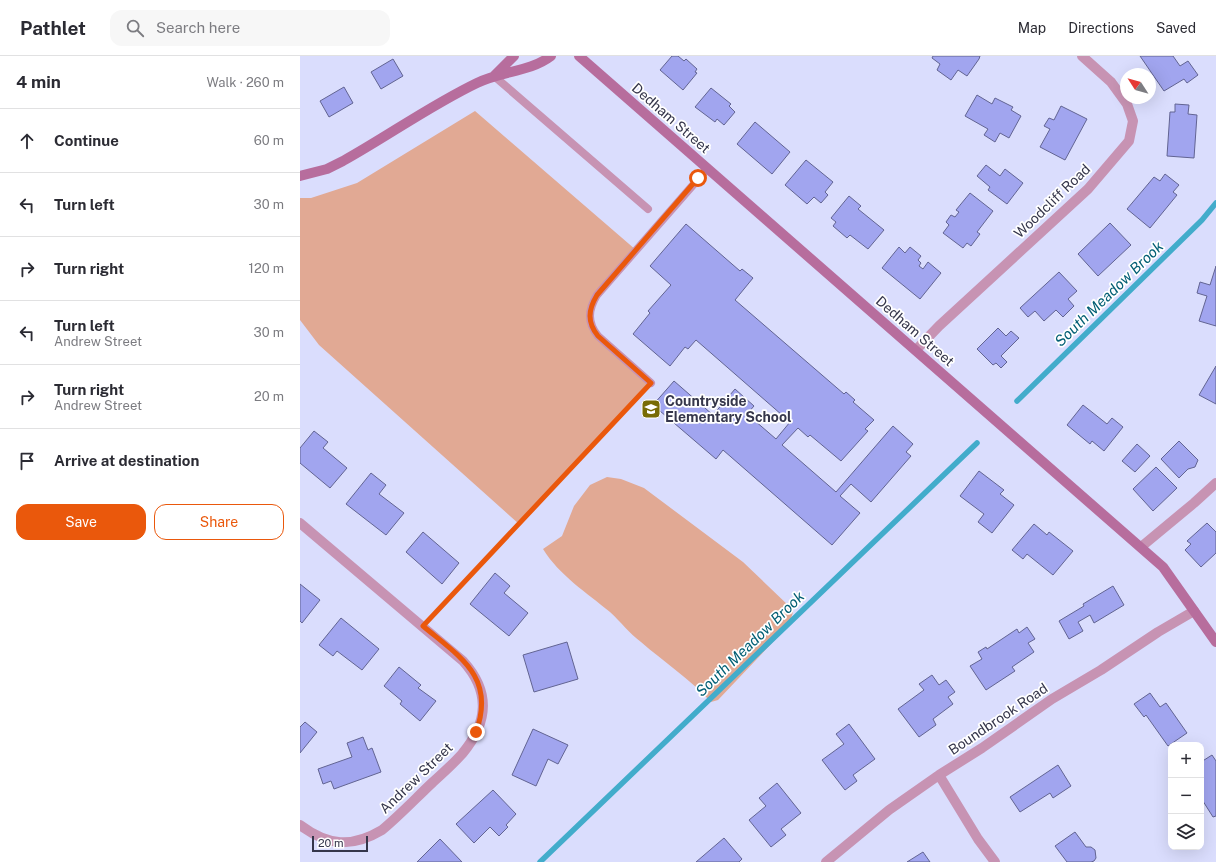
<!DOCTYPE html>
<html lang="en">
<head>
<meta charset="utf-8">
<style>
	:root { --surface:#fff; --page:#f7f7f7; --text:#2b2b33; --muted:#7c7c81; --line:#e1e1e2; --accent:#ea580c }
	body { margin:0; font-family:"Public Sans",sans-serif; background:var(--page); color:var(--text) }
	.controls { position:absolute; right:12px; bottom:12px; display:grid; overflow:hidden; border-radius:8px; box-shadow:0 4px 16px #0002 }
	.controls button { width:36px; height:36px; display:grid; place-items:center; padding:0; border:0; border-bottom:1px solid var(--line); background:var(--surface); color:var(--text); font:20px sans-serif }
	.compass { position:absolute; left:820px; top:12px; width:36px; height:36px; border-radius:50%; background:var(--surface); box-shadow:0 4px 16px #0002; rotate:306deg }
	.scale { position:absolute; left:12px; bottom:10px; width:56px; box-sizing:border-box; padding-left:4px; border:2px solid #35364b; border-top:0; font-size:11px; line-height:14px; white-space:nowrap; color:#35364b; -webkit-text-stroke:3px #fff; paint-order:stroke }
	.stop { position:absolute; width:12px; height:12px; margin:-9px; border:3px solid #ea580c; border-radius:50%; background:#fff }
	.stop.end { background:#ea580c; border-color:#fff; box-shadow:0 1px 4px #0008 }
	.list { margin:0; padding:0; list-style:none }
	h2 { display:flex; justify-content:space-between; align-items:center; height:52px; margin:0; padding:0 16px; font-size:17px }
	h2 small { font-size:13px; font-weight:400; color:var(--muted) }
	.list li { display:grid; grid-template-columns:26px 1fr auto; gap:12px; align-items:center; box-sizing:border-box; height:64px; padding:0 16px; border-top:1px solid var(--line) }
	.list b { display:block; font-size:15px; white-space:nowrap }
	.list p { margin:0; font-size:13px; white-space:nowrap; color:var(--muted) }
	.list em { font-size:13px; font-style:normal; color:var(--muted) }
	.actions { display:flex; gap:8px; padding:12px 16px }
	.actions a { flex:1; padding:9px 0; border:1px solid var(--accent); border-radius:12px; text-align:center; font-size:14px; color:var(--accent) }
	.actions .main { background:var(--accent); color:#fff }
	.icon { flex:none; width:22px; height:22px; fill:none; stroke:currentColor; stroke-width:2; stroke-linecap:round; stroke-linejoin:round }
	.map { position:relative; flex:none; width:916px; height:806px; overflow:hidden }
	header { display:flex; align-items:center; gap:24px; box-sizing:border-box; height:56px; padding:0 20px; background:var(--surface); border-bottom:1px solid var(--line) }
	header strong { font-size:19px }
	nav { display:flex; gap:22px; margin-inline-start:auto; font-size:14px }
	.search { width:280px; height:36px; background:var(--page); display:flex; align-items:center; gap:10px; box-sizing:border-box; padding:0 14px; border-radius:12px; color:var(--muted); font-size:15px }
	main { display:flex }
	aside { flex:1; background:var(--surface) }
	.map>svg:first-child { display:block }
</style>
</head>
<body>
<header>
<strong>Pathlet</strong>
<div class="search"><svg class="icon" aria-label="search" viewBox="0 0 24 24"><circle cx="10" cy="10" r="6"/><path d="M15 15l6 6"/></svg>Search here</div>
<nav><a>Map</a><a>Directions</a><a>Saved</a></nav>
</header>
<main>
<aside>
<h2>4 min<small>Walk · 260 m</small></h2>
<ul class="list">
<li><svg class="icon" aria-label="ahead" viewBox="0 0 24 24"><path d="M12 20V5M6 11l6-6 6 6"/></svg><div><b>Continue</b></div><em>60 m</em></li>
<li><svg class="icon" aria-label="left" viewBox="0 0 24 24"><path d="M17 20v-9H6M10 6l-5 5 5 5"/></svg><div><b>Turn left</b></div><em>30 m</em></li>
<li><svg class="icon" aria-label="right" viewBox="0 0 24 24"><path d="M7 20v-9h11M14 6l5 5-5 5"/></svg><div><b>Turn right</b></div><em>120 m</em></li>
<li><svg class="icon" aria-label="left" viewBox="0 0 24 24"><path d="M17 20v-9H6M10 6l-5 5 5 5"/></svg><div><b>Turn left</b><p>Andrew Street</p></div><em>30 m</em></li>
<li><svg class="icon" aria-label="right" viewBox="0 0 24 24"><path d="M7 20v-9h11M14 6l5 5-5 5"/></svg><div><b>Turn right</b><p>Andrew Street</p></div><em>20 m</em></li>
<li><svg class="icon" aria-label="arrive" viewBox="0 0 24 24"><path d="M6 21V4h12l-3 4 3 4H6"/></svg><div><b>Arrive at destination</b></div></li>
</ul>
<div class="actions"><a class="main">Save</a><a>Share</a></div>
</aside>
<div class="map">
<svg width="916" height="806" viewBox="0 0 916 806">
	<rect width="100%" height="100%" fill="#daddfd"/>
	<path fill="#e1a994" d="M175,55l161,139 -44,53v26l59,54 -132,141 -200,-179 -19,-25v-122h11l46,-15z
		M307,421l14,2 23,9 99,74 47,45 3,5 -4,13 -71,75 -7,2c-21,-23 -47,-40 -70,-60 -12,-9 -20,-20 -31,-30 -23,-19 -51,-37 -67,-63l19,-13 12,-30 16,-21z"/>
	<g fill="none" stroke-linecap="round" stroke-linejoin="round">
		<path stroke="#42accb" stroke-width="5.5" d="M717,345l185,-181 14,-17
			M240,806l437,-419"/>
	</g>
	<path fill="#a1a5ef" stroke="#626492" d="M372,0h6l6,5 2,-2 11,10 -2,3 2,1 -14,17 -23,-20z
		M633,0h47l-1,3 -12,17 -9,-6 -7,10 -14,-10 3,-6 -8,-6z
		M840,0h33l7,10 8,-5 10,14 -11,8 -3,-4 -20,12z
		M93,3l10,17 -22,13 -10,-17z
		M44,31l9,16 -24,14 -9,-16z
		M411,32l20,16 -2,2 6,6 -11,13 -7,-6 -2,3 -20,-15z
		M677,39l15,9 3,-6 18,9 -2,3 10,6 -12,22 -9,-5 -5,9 -11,-7 4,-6 -23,-13z
		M875,48l14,1 -1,9 9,1 -3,43 -27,-2 3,-44h5z
		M761,50l26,13 -22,41 -25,-13 10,-18 -6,-3 5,-8 5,2z
		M455,66l35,30 -18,22 -35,-30z
		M506,104l27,22 -8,10 3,3 -7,8 -7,-6 -7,7 -22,-19z
		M686,109l14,11 5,-7 18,14 -16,21 -19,-14 2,-3 -13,-11z
		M865,118l14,11 -6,7 4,3 -27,33 -23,-19 27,-32 6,4z
		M670,137l23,18 -16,21 3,2 -9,12 -4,-3 -4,5 -20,-15 6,-8 -3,-3 5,-7 4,2 4,-5 -3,-2z
		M549,140l12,10 -3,3 26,21 -16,19 -18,-14 -3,3 -14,-12 3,-4 -5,-4z
		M810,167l21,22 -33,31 -20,-22z
		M386,168l54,47 2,-2 11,9 -18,22 109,94 2,-2 9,8 -2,2 21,18 -9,9 3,2 -27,30 -31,-26 -2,2 -10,-9 -16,17 54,47 57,-66 20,18 -7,8 5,4 -40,46 -20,-18 -11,12 20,17 -28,32 -109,-95 -7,9 -63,-54 21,-24 39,34 22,-26 19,17 -7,8 29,25 14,-17 -94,-82 -8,9 -3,-2 -15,19 -37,-32 17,-21 -2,-2 23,-26 -21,-19z
		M599,191l6,6 5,-6 11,9 -3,4 3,3 -2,3 4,3 5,-7 13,11 -21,26 -38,-31z
		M916,210v60l-17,-5 8,-25 -10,-3 3,-11 10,3z
		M759,216l18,19 -9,8 6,7 -11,11 -7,-7 -12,11 -9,-10 -7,6 -8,-9z
		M698,272l8,8 5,-5 8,7 -18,18 6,6 -6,6 -5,-5 -3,2 -16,-16z
		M916,310v38l-17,-9z
		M783,349l24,19 5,-6 11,9 -19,24 -12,-10 -2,3 -23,-19z
		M14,375l14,11 -5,6 24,20 -17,20 -30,-25v-15z
		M879,385l19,19 -3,7 -7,2 -9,9 -18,-19z
		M837,388l13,12 -15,16 -13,-11z
		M856,411l21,21 -24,23 -20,-22z
		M679,415l25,19 -4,4 14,11 -22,28 -14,-11 6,-8 -24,-18z
		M71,417l15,12 -7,9 25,19 -18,22 -40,-31z
		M907,467l9,9v21l-15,14 -16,-17 6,-6 -4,-3z
		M734,468l13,11 2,-3 24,19 -20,24 -26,-21 -4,5 -11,-9z
		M123,476l36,31 -17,21 -36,-32z
		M195,517l15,13 -6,7 24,20 -19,23 -39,-32z
		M0,528l20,16 -18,23 -2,-2z
		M813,530l11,19 -30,18 -4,-8 -12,7 5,9 -14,8 -10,-18 25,-15 -1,-2z
		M41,562l38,31 -17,21 -25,-19 -4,5 -14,-11z
		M727,571l8,12 -7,4 6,9 -22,15 3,4 -29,19 -16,-24 12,-7 -4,-7 8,-5 1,2 30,-20 2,4z
		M267,586l11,37 -44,13 -11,-37z
		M99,611l22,18 -3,3 18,13 -16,20 -20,-17 2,-3 -18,-15z
		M632,619l7,10 7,-5 9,12 -7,5 5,7 -20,15 3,6 -17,12 -21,-28 26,-19 -5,-6z
		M850,637l10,14 6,-4 21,30 -19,13 -22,-31 -2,2 -10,-13z
		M5,666l12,10 -17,21v-26z
		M549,668l26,35 -22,16 4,6 -12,9 -23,-30 22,-16 -8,-10z
		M233,673l35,16 -10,19 -10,-5 -12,27 -24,-11z
		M63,681l5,13 4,-2 9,24 -47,17 -3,-8 -8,3 -5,-15 34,-12 -5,-14z
		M912,699l4,6v55l-3,1 -12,-19v-36z
		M758,709l13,21 -18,12 -3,-5 -30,19 -10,-15z
		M477,727l24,30 -20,16 5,6 -15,12 -22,-27 17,-14 -7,-8z
		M193,734l23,24 -10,11 2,2 -9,9 -9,-9 -16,16 -18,-19z
		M775,776l11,15h5l4,3 1,8 -2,3 -3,1h-24l-12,-16z
		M424,782l18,21 -3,3h-43z
		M140,783l22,23h-45z
		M623,796l7,10h-23z"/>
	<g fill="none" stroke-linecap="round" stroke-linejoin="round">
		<path stroke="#8486a0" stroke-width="2.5" stroke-dasharray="1 3" stroke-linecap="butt" d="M132,561l210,-224"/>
		<path stroke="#c793b3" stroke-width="8" d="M194,20l154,133
			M351,327l-53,-47c-11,-14 -10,-26 -1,-41l110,-126"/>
		<path stroke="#c793b3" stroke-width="10" d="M616,294l23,-24 149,-137 41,-48 4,-20 -6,-17 -16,-22 -29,-26
			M0,467l163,138c28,31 25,62 -1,93 -9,10 -19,19 -29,28 -17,16 -33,33 -51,48 -30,18 -54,16 -82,-5
			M841,491l53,-44 22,-20
			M639,719l39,64 17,23
			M526,806l63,-52 50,-35 43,-27 70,-49 49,-29 57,-38 36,-21"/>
		<path stroke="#b76d9d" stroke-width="10" d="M279,0l584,511 53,75
			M194,20l20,-20
			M0,120l27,-7 16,-8c45,-25 88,-56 134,-78 24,-12 53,-11 74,-27"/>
	</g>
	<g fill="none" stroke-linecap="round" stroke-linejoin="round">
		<path stroke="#ea580c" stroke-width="5" d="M176,676c20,-55 -16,-75 -53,-106l228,-243 -53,-47c-11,-14 -10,-26 -1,-41l101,-117"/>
	</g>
	<defs>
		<symbol id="school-square" viewBox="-11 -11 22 22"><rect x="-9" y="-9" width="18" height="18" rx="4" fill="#786b05" stroke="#fff"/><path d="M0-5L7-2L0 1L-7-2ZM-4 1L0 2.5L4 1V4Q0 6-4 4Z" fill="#fff"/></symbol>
	</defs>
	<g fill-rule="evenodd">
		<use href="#school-square" x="340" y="342" width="22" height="22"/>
	</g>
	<g text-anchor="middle" stroke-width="3.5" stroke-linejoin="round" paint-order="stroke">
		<g font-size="14" fill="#35364b" stroke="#fff">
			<text transform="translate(371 62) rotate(41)" y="5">Dedham Street</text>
			<text transform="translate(752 145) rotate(-44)" y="5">Woodcliff Road</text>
			<text transform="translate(615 275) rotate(41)" y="5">Dedham Street</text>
			<text transform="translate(698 663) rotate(-34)" y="5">Boundbrook Road</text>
			<text transform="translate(116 722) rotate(-44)" y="5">Andrew Street</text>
		</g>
		<g font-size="14" font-weight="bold" fill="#35364b" stroke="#fff" text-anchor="start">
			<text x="365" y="350">Countryside<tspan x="365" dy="16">Elementary School</tspan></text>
		</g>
		<g font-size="15" font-style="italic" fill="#025e74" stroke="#fff">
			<text transform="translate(809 238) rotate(-44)" y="5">South Meadow Brook</text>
			<text transform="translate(450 588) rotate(-44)" y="5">South Meadow Brook</text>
		</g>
	</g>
</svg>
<div class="controls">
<button>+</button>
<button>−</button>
<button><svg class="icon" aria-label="layers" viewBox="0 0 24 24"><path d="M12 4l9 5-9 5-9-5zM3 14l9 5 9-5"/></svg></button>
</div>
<svg class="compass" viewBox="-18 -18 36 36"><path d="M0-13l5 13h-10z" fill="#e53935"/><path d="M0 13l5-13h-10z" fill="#7c7c81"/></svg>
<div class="scale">20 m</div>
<div class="stop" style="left:398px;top:122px"></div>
<div class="stop end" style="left:176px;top:676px"></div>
</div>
</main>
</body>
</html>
